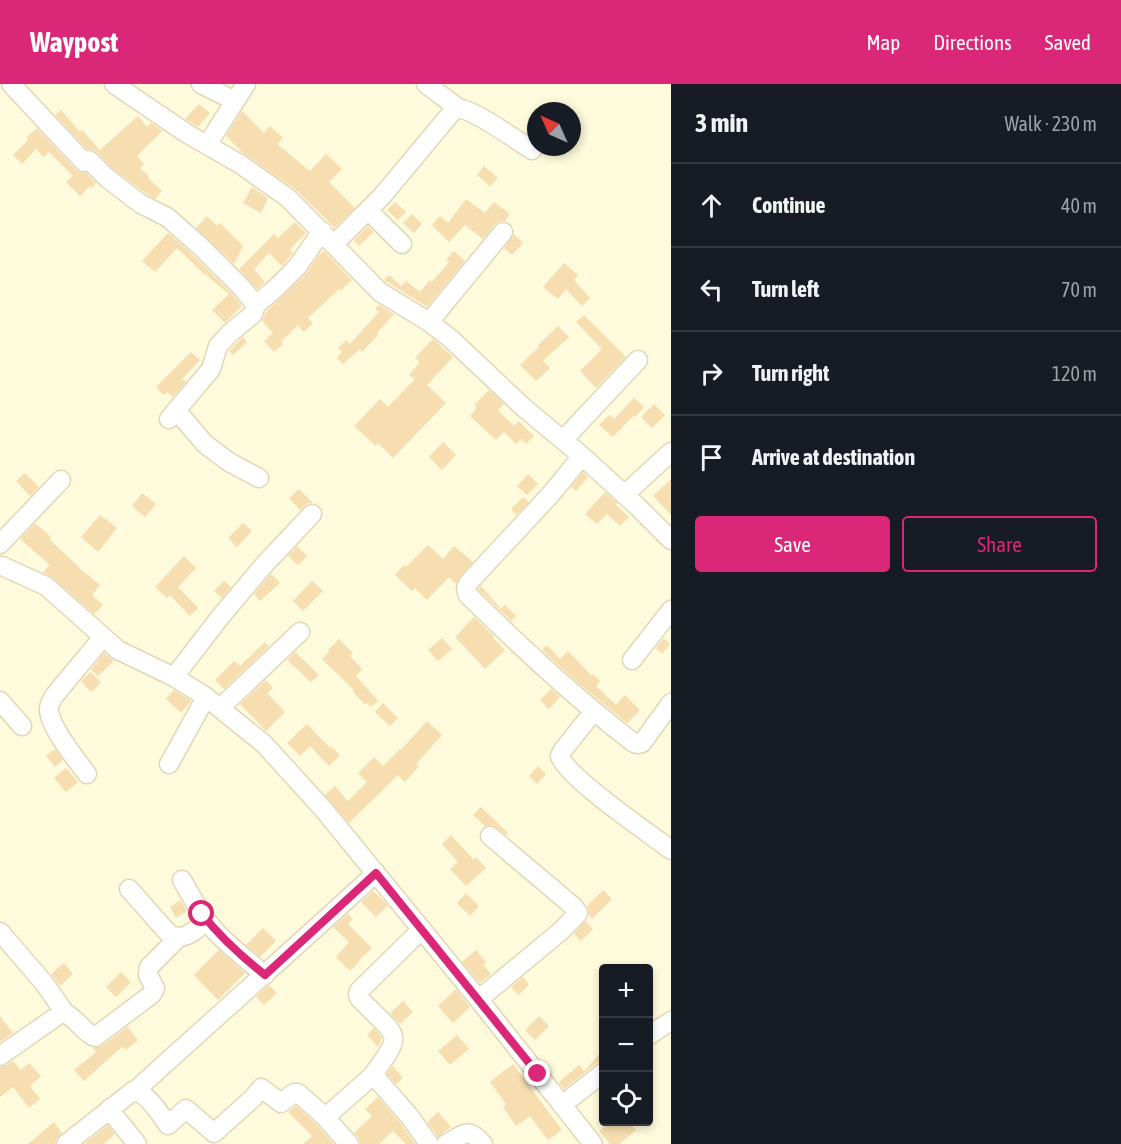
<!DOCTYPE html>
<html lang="en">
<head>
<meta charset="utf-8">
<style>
	:root { --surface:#171b24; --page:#20242c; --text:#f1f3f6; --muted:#9ea1a6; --line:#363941; --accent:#db2777 }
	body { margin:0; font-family:"Asap Condensed",sans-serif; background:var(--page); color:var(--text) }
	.controls { position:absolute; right:18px; bottom:18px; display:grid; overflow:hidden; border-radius:6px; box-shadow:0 3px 9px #0003 }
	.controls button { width:54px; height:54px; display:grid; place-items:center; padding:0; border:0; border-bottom:2px solid var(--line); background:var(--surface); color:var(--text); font:30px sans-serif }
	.compass { position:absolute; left:527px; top:18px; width:54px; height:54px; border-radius:50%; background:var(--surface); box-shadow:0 3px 9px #0003; rotate:315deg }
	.stop { position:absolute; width:18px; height:18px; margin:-14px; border:4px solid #db2777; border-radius:50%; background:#fff }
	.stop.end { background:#db2777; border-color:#fff; box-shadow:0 2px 6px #0008 }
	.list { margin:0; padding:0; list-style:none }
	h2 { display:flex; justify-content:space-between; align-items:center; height:78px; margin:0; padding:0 24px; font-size:26px }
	h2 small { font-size:20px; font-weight:400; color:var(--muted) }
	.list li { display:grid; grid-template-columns:39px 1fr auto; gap:18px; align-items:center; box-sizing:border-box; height:84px; padding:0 24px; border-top:2px solid var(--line) }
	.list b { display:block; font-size:22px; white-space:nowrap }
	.list em { font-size:20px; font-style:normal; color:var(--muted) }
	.actions { display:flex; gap:12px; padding:18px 24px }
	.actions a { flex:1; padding:14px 0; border:2px solid var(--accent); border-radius:6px; text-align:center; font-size:21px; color:var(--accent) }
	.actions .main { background:var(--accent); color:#fff }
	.icon { flex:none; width:33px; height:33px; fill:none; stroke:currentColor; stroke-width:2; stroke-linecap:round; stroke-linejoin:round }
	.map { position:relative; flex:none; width:671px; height:1060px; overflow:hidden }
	header { display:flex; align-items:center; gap:36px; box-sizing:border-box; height:84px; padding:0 30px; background:var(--accent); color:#fff }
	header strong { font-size:28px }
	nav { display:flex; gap:33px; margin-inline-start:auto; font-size:21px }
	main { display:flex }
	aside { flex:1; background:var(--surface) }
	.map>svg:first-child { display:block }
</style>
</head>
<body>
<header>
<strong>Waypost</strong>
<nav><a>Map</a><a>Directions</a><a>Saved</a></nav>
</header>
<main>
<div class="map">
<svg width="671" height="1060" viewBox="0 0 671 1060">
	<rect width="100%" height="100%" fill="#fefadc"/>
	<path fill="#f6deb1" d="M199,20l11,9 -12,14 -13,-8z
		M61,26l19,22 2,-2 18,20 38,-34 9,11 4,-4 6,4 5,4 -25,25 7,8 -4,4 9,8 -1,2 14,13 -7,8 -8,-5 -33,-24 -17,-18 -5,-3h-5l-32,-34z
		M242,27l22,22 6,-7 13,12 -6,6 33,27 16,-17 16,15 -13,13 26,26 -21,20 -5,-6 -33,-32 -54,-38 -16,-16z
		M37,44l39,42 5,3h5l10,10 -4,5 -2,-2 -10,10 -14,-14 7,-6 -24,-24 -6,5 -7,-8 -14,15 -9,-9 15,-15 -2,-2z
		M484,82l14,12 -8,8 -13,-11z
		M252,103l16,11 -7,15 -18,-10z
		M466,115l19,14 9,-11 16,12 -5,7h-5l-5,3 -12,15 -18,-14 -16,17 -17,-17 8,-9 8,7z
		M395,118l11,10 -8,8 -11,-10z
		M412,130l10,10 -8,9 -11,-10z
		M207,132l10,10 3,-3 23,23 -9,18 -38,-36z
		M295,138l11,11 -16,16 3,4 -11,13 -13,-13 -15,16 11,13 -8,7 -18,-20 35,-35 4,4z
		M368,142l6,6 -15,14 -5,-6z
		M168,149l23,20 32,32 -1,1 1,-1 10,10 9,11 -17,17 -13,-13 17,-16 -24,-20h-1l-27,-26 -22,24 -13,-11z
		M514,150l9,9 -11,12 -8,-7z
		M324,167l28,29 -11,10 -2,-1 -31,29 5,5 -9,9 -6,-7 -17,17 2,2 -9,8 -10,-11 9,-8 -11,-12 4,-9 39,-37 13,-19z
		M454,167l11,10 -38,46 -43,-27 5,-5 12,11 5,-5 14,11 10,-12 2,2 17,-20 -3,-2z
		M564,179l14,12 -4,5 16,18 -8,8 -16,-17 -8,10 -15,-12z
		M379,221l15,9 -17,19 1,2 -16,17 -2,-3 -17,15 -6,-6 5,-6 -4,-4 8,-8 4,4 29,-32 -4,-3z
		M584,231l42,42 -30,31 -16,-17 22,-22 -26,-27z
		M558,242l11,11 -26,24 7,7 -14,13 -16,-16 19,-18 -1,-2z
		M243,253l4,5 -14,13 -4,-4z
		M433,255l20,18 -26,28 19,18 -53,55 -15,-15 -2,3 -22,-20 26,-27 8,8 27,-28 -6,-4 11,-13 -5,-4z
		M191,268l9,8 -18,19 4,3 -13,15 -6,-5 -3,3 -8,-8z
		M489,306l15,14 -6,6 16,16 5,-5 15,15 -8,8 -5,-5 -5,5 -12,-12 -8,8 -26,-24 7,-8 -3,-3z
		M634,314l10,9 -9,10 -2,-1 -20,21 -14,-12 10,-10 5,4z
		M654,320l11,11 -13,13 -11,-11z
		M443,358l13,13 -14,15 -13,-13z
		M583,388l5,5 -12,14 -5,-4z
		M25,389l14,14 -9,9 -14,-15z
		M528,390l10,10 -11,11 -10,-9z
		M671,395v36l-18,-19z
		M299,405l14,14h-5l-8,7 -11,-12z
		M605,408l10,9 2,2 -1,2 13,12 -9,9 -13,-12 -10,10 -12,-10z
		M142,409l14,11 -11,13 -13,-11z
		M523,413l6,5 -13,13 -5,-6z
		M100,431l17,13 -19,24 -17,-15z
		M35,439l16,14 -2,2 36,34 15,12 -8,10 11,10 -9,9 -41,-36 -10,-6 7,-7 -30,-26z
		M243,439l9,8 -15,16 -9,-9z
		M428,461l15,14 11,-13 19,16 -12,13 -5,9 -7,-7 -22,23 -12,-12 -3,3 -17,-16 9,-10 2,2z
		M297,462l10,10 -9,9 -10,-9z
		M184,472l12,12 -18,19 20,21 -8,8 -20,-21 -3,3 -12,-11z
		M271,490l9,9 -20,18 -6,-7z
		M224,497l7,6 -9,11 -8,-7z
		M312,497l11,10 -20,20 -10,-10z
		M481,502l20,23 4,-4 11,11 -4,4v2l-34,-33z
		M474,533l20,19 -1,2 12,12 -20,19 -30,-32z
		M442,554l10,11 -14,12 -10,-11z
		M664,554l6,6 -8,10 -6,-6z
		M339,555l14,14 -3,3 12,13 -6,7 22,25 -7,6 -4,-4 -2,1 -12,-12 1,-2 -32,-31 7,-7 -1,-2z
		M265,558l4,4 -45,43 -9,-9 19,-19 6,5z
		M547,561l13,14 8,-8 23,24 2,-1 7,7 -4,5 20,19 9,-10 15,15 -13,13 -50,-41 -35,-32z
		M295,568l24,23 -8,7 -24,-22z
		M104,569l10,8 -16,15 -7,-7z
		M91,588l10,11 -10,9 -10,-11z
		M266,596l7,8 -6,5 18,19 -19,19 -26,-27z
		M551,605l9,8 -11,12 -9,-9z
		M174,606l17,11 -10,12 -15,-14z
		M383,619l15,15 -8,8 -15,-14z
		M427,637l15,14 -26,29 3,2 -14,16 -7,-7 -49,48 -24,-28 10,-9 13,15 19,-19 -9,-9 16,-16 9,9 17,-17 1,1z
		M307,640l23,24 2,-1 8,8 -11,11 -19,-20 -10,10 -13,-13z
		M55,665l8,11 -8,7 -9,-11z
		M538,682l8,8 -9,10 -8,-8z
		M66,684l12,14 -12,10 -12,-14z
		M481,723l27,26 -2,2 -13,-10 -8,1 -12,-11z
		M451,751l23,25 2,-3 10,11 -20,18 -16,-17 8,-7 -16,-18z
		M603,806l9,9 -20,20 -3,-4v-4l-2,-5z
		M373,807l15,14 -12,12 -15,-15z
		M466,809l13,13 -9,10 -13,-13z
		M180,816l7,11 -11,7 -6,-11z
		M348,830l5,5 -5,5 24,24 -13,12 1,1 -10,10 -14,-14 13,-15 -16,-15z
		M585,837l8,8 -12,12 -7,-7z
		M263,844l13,13 -16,16 -14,-12z
		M219,866l26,23 -27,27 -24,-25z
		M476,866l10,12 -3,3 8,9 -11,9 -18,-21z
		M64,879l9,11 -13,12 -9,-12z
		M121,888l10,10 -15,15 -10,-10z
		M523,893l6,8 -11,10 -7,-8z
		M269,901l8,8 -13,12 -8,-8z
		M456,905l14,18 -17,16 -15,-17z
		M403,917l10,11 -13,12 -10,-11z
		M0,932l13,17 -13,9z
		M539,932l10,10 -14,14 -10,-10z
		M127,943l11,13 -12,10 -3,-4 -39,35 -10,-11 22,-18 -3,-4 9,-2z
		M374,944l8,10 -4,9 -11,-12z
		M457,951l12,14 -19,16 -12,-14z
		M603,966v11l-6,2 -33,26 -5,-7 20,-17 5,6z
		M13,977l8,9 8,-7 12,13 -11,10 10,13 -11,9 -16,-21 -13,10v-30l6,-2z
		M513,980l49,66 -14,10 -18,-24 -14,10 -13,-19 3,-3 -16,-22z
		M393,982l10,12 -7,6 -9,-10z
		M378,1013l23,27 14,20h-9l-13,-13 -14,13h-19l-2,-7 -4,-4 18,-17 -7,-7z
		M296,1022l20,18 18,20h-31l9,-8 -24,-24z
		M438,1028l13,15 -13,10 -11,-15z
		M54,1038l8,11 -6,6 -1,5h-27z
		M611,1038h18l7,8 -17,14h-9l-11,-13z
		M108,1041l7,9 -11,10h-20z"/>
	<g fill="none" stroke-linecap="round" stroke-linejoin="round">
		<defs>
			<path id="minor" d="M11,0l73,78 5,-2 18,18 34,26 26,13 32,28 42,42 15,18 -3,9 -24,20 -11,12 -7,23 -42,50
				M114,0l72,49 54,31 48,34 92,94 49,30 22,17 72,68 59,49 55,50 34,34
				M201,0l34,17
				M426,0l32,24
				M207,61l39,-61
				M368,126l34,34
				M334,160l49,-49 70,-84 5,-3c19,3 56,31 74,42
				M256,221l21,-18 20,-20 25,-36
				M429,238l74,-90
				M176,326l29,34 24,18 30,16
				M564,355l74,-79
				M582,372l-31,38 -80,86c-4,5 -7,8 -3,15 53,52 107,103 166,148l4,1 4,-1 29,-40
				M624,411l47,-43
				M0,460l61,-64
				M0,482h2l44,20 72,64 56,27 32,20 58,47 60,66 152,186 117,148
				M632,576l39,-50
				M174,593l47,-61 43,-51 48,-51
				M0,617l22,25
				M220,624l80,-76
				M594,627l-31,39 -3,6c7,22 89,77 111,94
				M169,680l37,-67
				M87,690c-11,-15 -38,-47 -38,-65 0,-5 3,-9 5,-13l49,-59
				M182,796c11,19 21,39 37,55 14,14 30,27 46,40
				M129,805l41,46c16,6 25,-5 37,-14
				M0,848l44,51 21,30
				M479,915l83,-69 16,-17 -4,-6 -84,-71
				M648,952l23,-15
				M0,972l60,-42 5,-1c12,6 18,19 30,24l4,-3 53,-40 3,-6 -7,-13 1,-8 29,-29
				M372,992c6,-9 24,-30 21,-40 -1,-4 -3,-6 -5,-9l-29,-29 -1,-3 1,-4 63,-62
				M136,1006c80,-73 161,-144 240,-217
				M562,1021l42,-33
				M109,1025l28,35
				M324,1032l25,28
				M66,1060l67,-53c13,0 27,23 35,34l18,-16 28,24 39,-35 8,-10 20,15 13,-10h4l26,23 4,-1 44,-39 5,3 33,38 19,27
				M446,1060c17,-9 22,-18 37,0"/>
		</defs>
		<use href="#minor" stroke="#e2d6b8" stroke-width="21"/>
		<use href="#minor" stroke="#fff" stroke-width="18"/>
	</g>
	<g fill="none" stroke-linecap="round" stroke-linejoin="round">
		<path stroke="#db2777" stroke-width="8" d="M202,830c19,24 39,42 63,61l111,-102 162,201"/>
	</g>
</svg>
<div class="controls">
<button>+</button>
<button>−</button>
<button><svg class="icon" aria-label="locate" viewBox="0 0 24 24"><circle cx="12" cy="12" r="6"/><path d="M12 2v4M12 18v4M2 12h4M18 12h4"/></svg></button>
</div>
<svg class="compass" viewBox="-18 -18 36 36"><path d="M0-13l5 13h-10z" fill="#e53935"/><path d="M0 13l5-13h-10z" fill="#9ea1a6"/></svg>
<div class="stop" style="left:202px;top:830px"></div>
<div class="stop end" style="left:538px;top:990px"></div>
</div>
<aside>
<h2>3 min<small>Walk · 230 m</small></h2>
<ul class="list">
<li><svg class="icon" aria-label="ahead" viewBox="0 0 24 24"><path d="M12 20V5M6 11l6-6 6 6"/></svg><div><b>Continue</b></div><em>40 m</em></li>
<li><svg class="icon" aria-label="left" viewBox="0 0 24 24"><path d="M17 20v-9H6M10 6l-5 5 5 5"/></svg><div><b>Turn left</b></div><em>70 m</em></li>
<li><svg class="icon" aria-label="right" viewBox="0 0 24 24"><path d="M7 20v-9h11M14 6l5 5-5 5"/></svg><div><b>Turn right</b></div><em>120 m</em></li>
<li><svg class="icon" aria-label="arrive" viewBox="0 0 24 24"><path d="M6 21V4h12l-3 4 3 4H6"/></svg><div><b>Arrive at destination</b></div></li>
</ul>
<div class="actions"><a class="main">Save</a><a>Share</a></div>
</aside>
</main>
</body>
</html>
